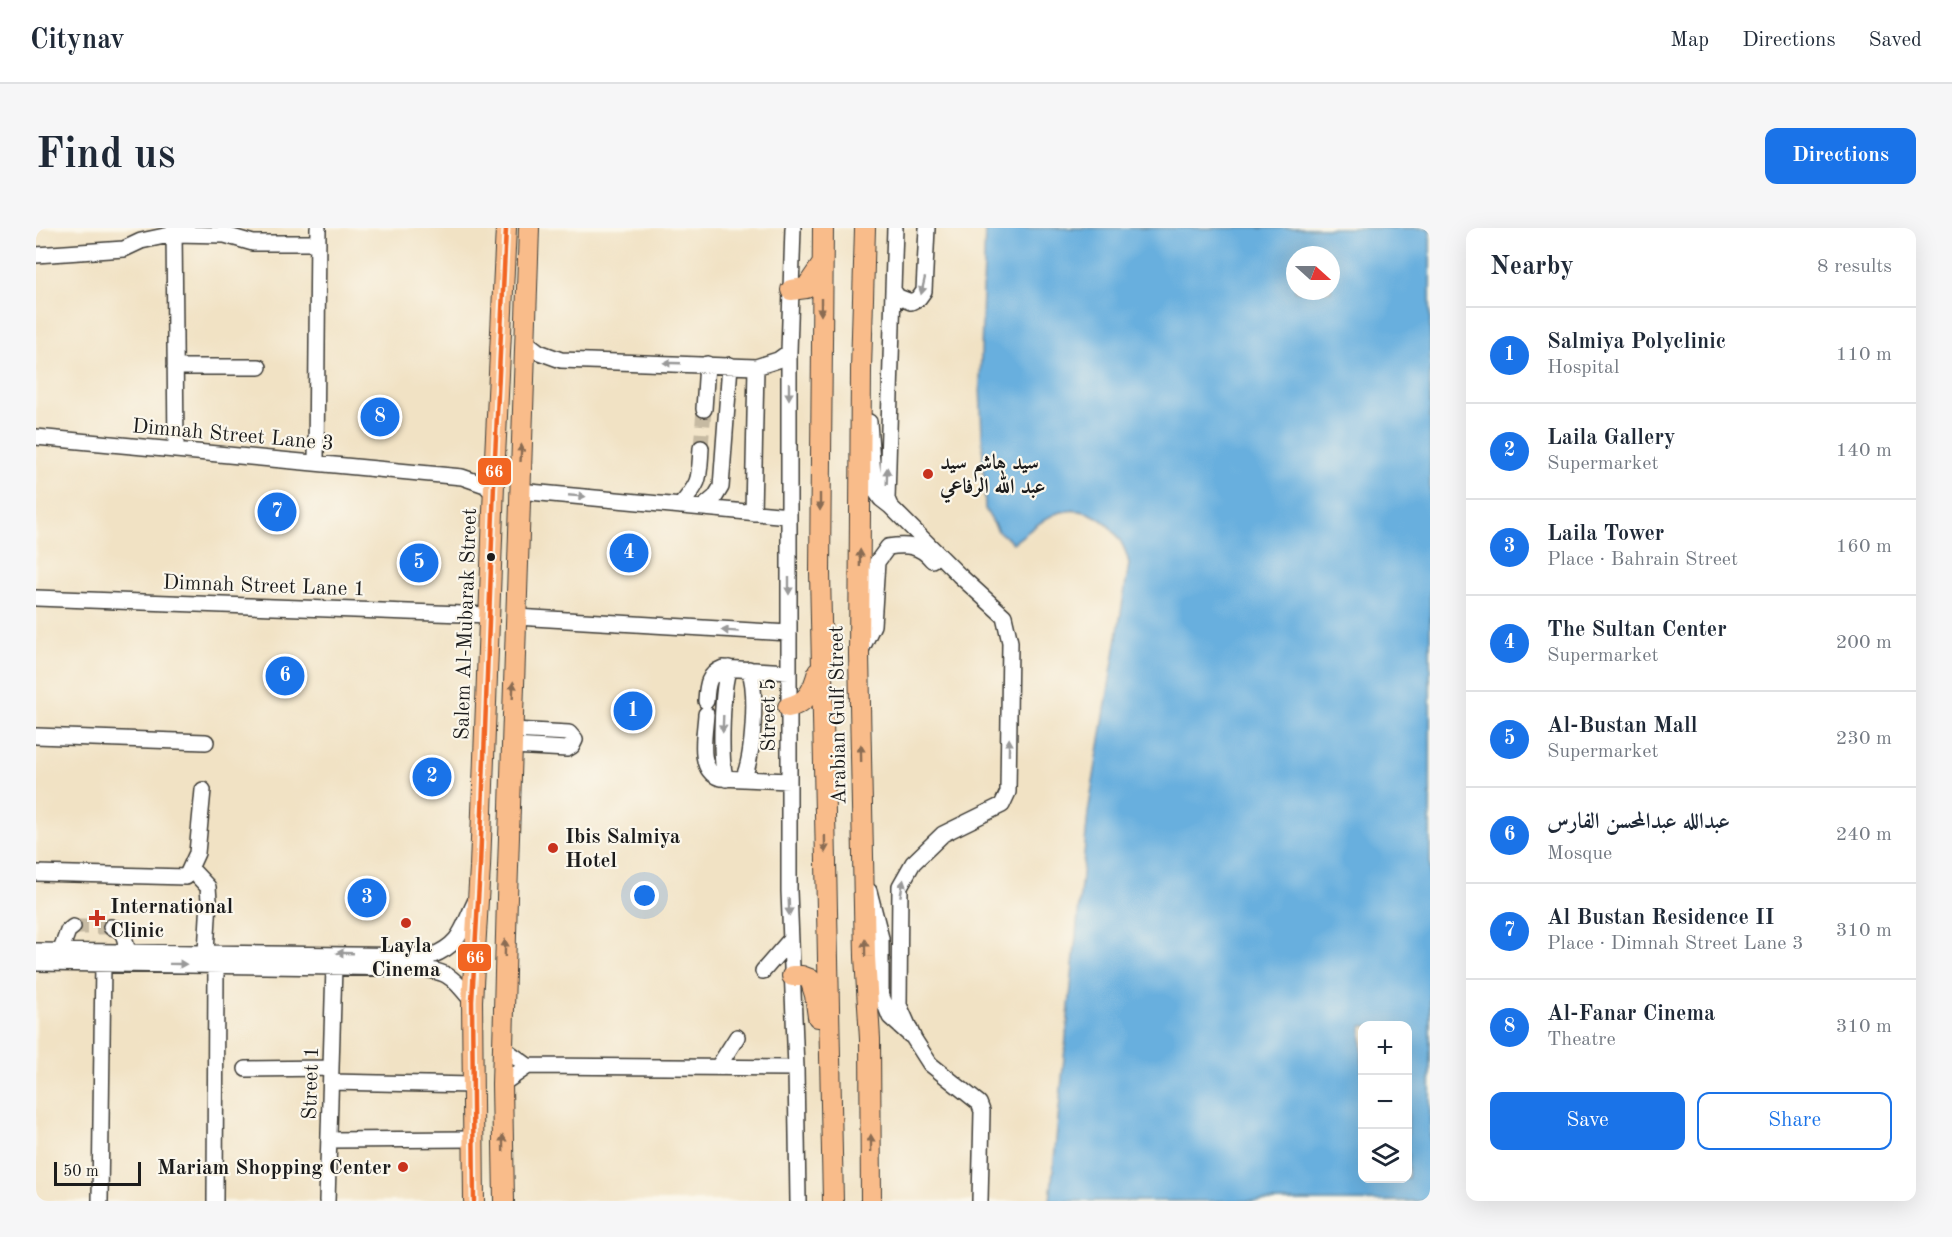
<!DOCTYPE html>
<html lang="en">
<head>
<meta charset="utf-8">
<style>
	:root { --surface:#fff; --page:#f6f6f7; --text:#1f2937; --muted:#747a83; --line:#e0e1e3; --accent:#1a73e8 }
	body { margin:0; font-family:"Old Standard TT",Amiri,serif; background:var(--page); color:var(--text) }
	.controls { position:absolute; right:18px; bottom:18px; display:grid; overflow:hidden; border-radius:12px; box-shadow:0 6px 24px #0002 }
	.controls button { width:54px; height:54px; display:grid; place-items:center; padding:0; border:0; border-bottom:2px solid var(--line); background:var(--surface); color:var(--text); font:30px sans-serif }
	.compass { position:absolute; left:1250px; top:18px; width:54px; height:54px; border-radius:50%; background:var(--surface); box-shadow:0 6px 24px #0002; rotate:111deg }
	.scale { position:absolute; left:18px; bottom:15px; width:87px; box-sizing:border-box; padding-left:6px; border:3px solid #1c1c1c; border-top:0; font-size:16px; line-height:21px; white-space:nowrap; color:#1c1c1c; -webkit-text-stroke:4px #fbf7ec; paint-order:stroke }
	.you { position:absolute; left:609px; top:668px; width:21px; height:21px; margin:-15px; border:4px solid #fff; border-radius:50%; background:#1a73e8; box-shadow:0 0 0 9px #1a73e833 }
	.badge { display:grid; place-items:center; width:39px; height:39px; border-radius:50%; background:var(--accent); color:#fff; font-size:20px; font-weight:700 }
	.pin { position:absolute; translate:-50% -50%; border:3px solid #fff; box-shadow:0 2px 6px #0006 }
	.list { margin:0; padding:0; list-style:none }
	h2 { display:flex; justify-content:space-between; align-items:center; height:78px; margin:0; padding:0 24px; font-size:26px }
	h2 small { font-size:20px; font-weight:400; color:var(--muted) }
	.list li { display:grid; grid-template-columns:39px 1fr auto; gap:18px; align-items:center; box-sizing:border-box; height:96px; padding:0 24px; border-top:2px solid var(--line) }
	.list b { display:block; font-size:22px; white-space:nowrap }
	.list p { margin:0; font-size:20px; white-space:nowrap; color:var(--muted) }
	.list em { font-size:20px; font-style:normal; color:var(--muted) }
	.actions { display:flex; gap:12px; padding:18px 24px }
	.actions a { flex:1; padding:14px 0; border:2px solid var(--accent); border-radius:12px; text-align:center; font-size:21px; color:var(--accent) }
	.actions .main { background:var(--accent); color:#fff }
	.icon { flex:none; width:33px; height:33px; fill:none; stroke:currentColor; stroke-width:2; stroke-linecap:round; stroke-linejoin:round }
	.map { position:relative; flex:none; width:1394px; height:973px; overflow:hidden; border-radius:12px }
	header { display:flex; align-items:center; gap:36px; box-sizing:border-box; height:84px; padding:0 30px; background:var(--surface); border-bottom:2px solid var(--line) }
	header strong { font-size:28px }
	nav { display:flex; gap:33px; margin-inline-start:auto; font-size:21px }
	.intro { display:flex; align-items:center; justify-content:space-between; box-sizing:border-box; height:144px; padding:0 36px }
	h1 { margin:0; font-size:42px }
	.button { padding:15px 27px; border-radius:12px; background:var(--accent); color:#fff; font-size:21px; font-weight:700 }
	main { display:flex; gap:36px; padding:0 36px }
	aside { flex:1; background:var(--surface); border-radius:12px; box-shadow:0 6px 24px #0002 }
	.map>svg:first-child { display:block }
</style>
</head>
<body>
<header>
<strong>Citynav</strong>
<nav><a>Map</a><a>Directions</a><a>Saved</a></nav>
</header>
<div class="intro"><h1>Find us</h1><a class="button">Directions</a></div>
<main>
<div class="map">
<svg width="1394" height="973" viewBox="0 0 1394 973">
	<rect width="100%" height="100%" fill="#fbf7ec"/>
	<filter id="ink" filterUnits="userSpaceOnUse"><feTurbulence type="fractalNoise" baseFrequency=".0167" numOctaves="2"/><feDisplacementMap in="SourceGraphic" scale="12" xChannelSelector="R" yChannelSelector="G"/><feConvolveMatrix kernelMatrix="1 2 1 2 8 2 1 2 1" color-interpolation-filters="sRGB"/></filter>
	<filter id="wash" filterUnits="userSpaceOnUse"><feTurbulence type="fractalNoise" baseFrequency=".008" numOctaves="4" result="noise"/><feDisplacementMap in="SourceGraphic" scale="24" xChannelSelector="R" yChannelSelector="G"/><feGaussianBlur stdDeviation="1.35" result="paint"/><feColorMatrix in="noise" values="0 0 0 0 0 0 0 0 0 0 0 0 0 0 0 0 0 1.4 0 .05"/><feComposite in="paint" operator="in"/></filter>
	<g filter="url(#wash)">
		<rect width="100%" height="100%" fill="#f1e2c4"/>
		<path fill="#67afde" stroke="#42667d" stroke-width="1.5" fill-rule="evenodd" d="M1394,0v973h-380l38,-388 41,-249c-6,-33 -38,-64 -74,-50 -14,6 -29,20 -42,29l-15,-12 -13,-22 -5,-124 5,-157zM1259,27h36v36h-36zM1326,798h46v152h-46z"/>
	</g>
	<g filter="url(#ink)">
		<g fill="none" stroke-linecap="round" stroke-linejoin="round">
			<path stroke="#c6baa2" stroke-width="15" stroke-dasharray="15 8" stroke-linecap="butt" d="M665,220l3,-39
				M37,699h38"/>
			<defs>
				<path id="minor" d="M138,0l2,222
					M757,0l-4,124v539l7,177 2,133
					M859,0l-2,62 5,7 13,5 8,-4 5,-7 3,-63
					M0,27l88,-6 17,-8 33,-7 51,1 28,8h65
					M857,62l-6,209 3,7 69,69 45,41 6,26 -2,150 -6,13 -59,29 -30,29 -13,23 -1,119 15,34 16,25 49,39 3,8 -2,90
					M490,114l13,10 22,8 195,7 22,-7 11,-8
					M139,139h84
					M668,181l3,-45
					M833,194l5,67 7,10 9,7
					M0,209l426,40 23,8 9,9
					M280,235l2,-235
					M483,263l270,25
					M644,278c21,-25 19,-26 21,-58
					M666,280l13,-11 6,-10 9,-122
					M717,285l3,-146
					M0,370l453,17
					M480,389l273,16
					M825,422l12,-25 4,-63 11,-15c18,-3 32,-2 44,13
					M670,473c1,-14 1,-27 17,-33l66,4
					M670,486c-1,20 -10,56 14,64l69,3
					M0,508l170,6
					M476,518l55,3 5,-3 3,-6 -6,-7 -57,-3
					M690,551c-7,-17 -4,-94 3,-111
					M707,551c10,-21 15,-87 6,-110
					M155,641l17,18 1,13 -3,52
					M0,645l150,4 11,-24 6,-63
					M833,663l12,47v56l9,23 20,18
					M75,699c14,3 14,11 16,24
					M25,722l7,-19 5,-4
					M0,723l395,5c31,-12 31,-28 45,-56
					M0,735l375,5c36,3 38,5 61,33
					M727,743l27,-31
					M467,820l25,18 268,2
					M682,839l19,-30
					M210,841l85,-1
					M295,854l142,3
					M466,856l26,-18
					M293,912l145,-1
					M64,973l3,-239
					M179,973l1,-236
					M291,973l7,-234"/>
				<path id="major" d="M787,0l-3,344 13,629
					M829,0l-4,142 -2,284 6,303 5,82 1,162
					M755,62l15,-2 15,-22
					M752,479c20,-4 25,-17 30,-35
					M756,748h10l8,3 5,16 3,22
					M438,973l-2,-200 8,-134 15,-410 11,-229
					M468,973l-2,-117 5,-186 22,-670"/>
			</defs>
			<use href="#minor" stroke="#3c3a35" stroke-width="18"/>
			<use href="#major" stroke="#3c3a35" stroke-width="22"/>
			<use href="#minor" stroke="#fff" stroke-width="15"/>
			<use href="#major" stroke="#f9bc8a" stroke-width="20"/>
			<defs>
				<path id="bus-1" d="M438,973l-2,-200 8,-134 15,-410 11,-229"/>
			</defs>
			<use href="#bus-1" stroke="#fbf7ec" stroke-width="9"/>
			<use href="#bus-1" stroke="#f26522" stroke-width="4.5"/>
		</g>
		<defs><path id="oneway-solid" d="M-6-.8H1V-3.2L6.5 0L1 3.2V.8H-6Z" transform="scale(1.5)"/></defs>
		<g fill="#999">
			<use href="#oneway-solid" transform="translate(887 58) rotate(103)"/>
			<use href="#oneway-solid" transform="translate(636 135) rotate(-178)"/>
			<use href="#oneway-solid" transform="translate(753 163) rotate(90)"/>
			<use href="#oneway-solid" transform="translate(851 248) rotate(-88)"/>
			<use href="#oneway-solid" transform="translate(541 268) rotate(5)"/>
			<use href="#oneway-solid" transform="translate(753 358) rotate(90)"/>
			<use href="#oneway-solid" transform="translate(694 403) rotate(-176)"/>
			<use href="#oneway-solid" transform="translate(687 496) rotate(92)"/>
			<use href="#oneway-solid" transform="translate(973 519) rotate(-89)"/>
			<use href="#oneway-solid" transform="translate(866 660) rotate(-79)"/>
			<use href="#oneway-solid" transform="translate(753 679) rotate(88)"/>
			<use href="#oneway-solid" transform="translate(309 725) rotate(-178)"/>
			<use href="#oneway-solid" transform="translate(142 736) rotate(1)"/>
		</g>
		<g fill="#8a6c53">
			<use href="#oneway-solid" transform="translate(785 79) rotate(90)"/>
			<use href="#oneway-solid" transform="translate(485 225) rotate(-87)"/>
			<use href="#oneway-solid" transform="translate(784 274) rotate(90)"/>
			<use href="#oneway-solid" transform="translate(824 330) rotate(-89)"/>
			<use href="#oneway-solid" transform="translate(477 462) rotate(-88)"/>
			<use href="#oneway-solid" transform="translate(825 525) rotate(-91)"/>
			<use href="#oneway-solid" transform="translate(789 616) rotate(89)"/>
			<use href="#oneway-solid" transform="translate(469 720) rotate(-89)"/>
			<use href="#oneway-solid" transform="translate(829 720) rotate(-91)"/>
			<use href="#oneway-solid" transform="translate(467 915) rotate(-91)"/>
			<use href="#oneway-solid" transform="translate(835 915) rotate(-91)"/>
		</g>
	</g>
	<g fill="#c8321e" stroke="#fbf7ec" stroke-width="2">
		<circle cx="892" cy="246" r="6"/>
		<circle cx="517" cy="620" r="6"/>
		<path d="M58 681h6v6h6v6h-6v6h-6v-6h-6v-6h6z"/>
		<circle cx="370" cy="695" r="6"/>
		<circle cx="367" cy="939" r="6"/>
	</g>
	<circle fill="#1c1c1c" stroke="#fbf7ec" stroke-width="2" cx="455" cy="329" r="5"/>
	<g text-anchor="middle" stroke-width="4.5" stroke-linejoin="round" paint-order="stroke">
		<g font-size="21" fill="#1c1c1c" stroke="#fbf7ec">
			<text transform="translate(197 206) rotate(5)" y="7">Dimnah Street Lane 3</text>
			<text transform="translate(228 357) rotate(2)" y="7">Dimnah Street Lane 1</text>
			<text transform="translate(429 396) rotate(-88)" y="7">Salem Al-Mubarak Street</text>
			<text transform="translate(732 487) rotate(-90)" y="7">Street 5</text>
			<text transform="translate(801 487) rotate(-91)" y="7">Arabian Gulf Street</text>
			<text transform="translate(274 855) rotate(-88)" y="7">Street 1</text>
		</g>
		<g font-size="21" font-weight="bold" fill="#1c1c1c" stroke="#fbf7ec" text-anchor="start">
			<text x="904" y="241">سيد هاشم سيد<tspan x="904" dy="24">عبد الله الرفاعي</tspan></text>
			<text x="529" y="615">Ibis Salmiya<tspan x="529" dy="24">Hotel</tspan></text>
			<text x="74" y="685">International<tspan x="74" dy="24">Clinic</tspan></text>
			<text x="370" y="724" text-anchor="middle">Layla<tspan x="370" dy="24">Cinema</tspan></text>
			<text x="355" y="946" text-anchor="end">Mariam Shopping Center</text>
		</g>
	</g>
	<g stroke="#fbf7ec" stroke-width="2">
		<rect x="441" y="229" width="35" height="29" rx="6" fill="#f26522"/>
		<rect x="421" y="715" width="35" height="29" rx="6" fill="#f26522"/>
	</g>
	<g font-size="16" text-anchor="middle" font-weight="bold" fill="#fff">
		<text x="458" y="249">66</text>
		<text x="439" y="735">66</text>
	</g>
</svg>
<div class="controls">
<button>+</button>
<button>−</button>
<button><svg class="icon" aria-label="layers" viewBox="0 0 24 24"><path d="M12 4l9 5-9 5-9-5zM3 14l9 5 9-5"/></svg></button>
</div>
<svg class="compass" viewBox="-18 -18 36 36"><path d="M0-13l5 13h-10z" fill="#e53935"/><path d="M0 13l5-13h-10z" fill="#747a83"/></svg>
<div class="scale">50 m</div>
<div class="you"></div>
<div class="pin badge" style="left:597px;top:483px">1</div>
<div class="pin badge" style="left:396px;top:549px">2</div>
<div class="pin badge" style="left:331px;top:670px">3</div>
<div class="pin badge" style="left:593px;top:325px">4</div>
<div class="pin badge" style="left:383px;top:335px">5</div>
<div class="pin badge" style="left:249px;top:448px">6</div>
<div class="pin badge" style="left:241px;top:284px">7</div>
<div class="pin badge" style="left:344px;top:189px">8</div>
</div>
<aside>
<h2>Nearby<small>8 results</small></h2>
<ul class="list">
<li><span class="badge">1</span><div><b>Salmiya Polyclinic</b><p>Hospital</p></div><em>110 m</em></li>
<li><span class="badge">2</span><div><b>Laila Gallery</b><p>Supermarket</p></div><em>140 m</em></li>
<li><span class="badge">3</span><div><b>Laila Tower</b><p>Place · Bahrain Street</p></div><em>160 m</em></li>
<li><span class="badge">4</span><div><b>The Sultan Center</b><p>Supermarket</p></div><em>200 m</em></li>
<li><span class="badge">5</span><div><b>Al-Bustan Mall</b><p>Supermarket</p></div><em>230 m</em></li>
<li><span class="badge">6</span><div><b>عبدالله عبدالمحسن الفارس</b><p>Mosque</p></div><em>240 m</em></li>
<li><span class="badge">7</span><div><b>Al Bustan Residence II</b><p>Place · Dimnah Street Lane 3</p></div><em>310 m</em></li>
<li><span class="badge">8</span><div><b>Al-Fanar Cinema</b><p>Theatre</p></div><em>310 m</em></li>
</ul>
<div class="actions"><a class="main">Save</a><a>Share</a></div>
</aside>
</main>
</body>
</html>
